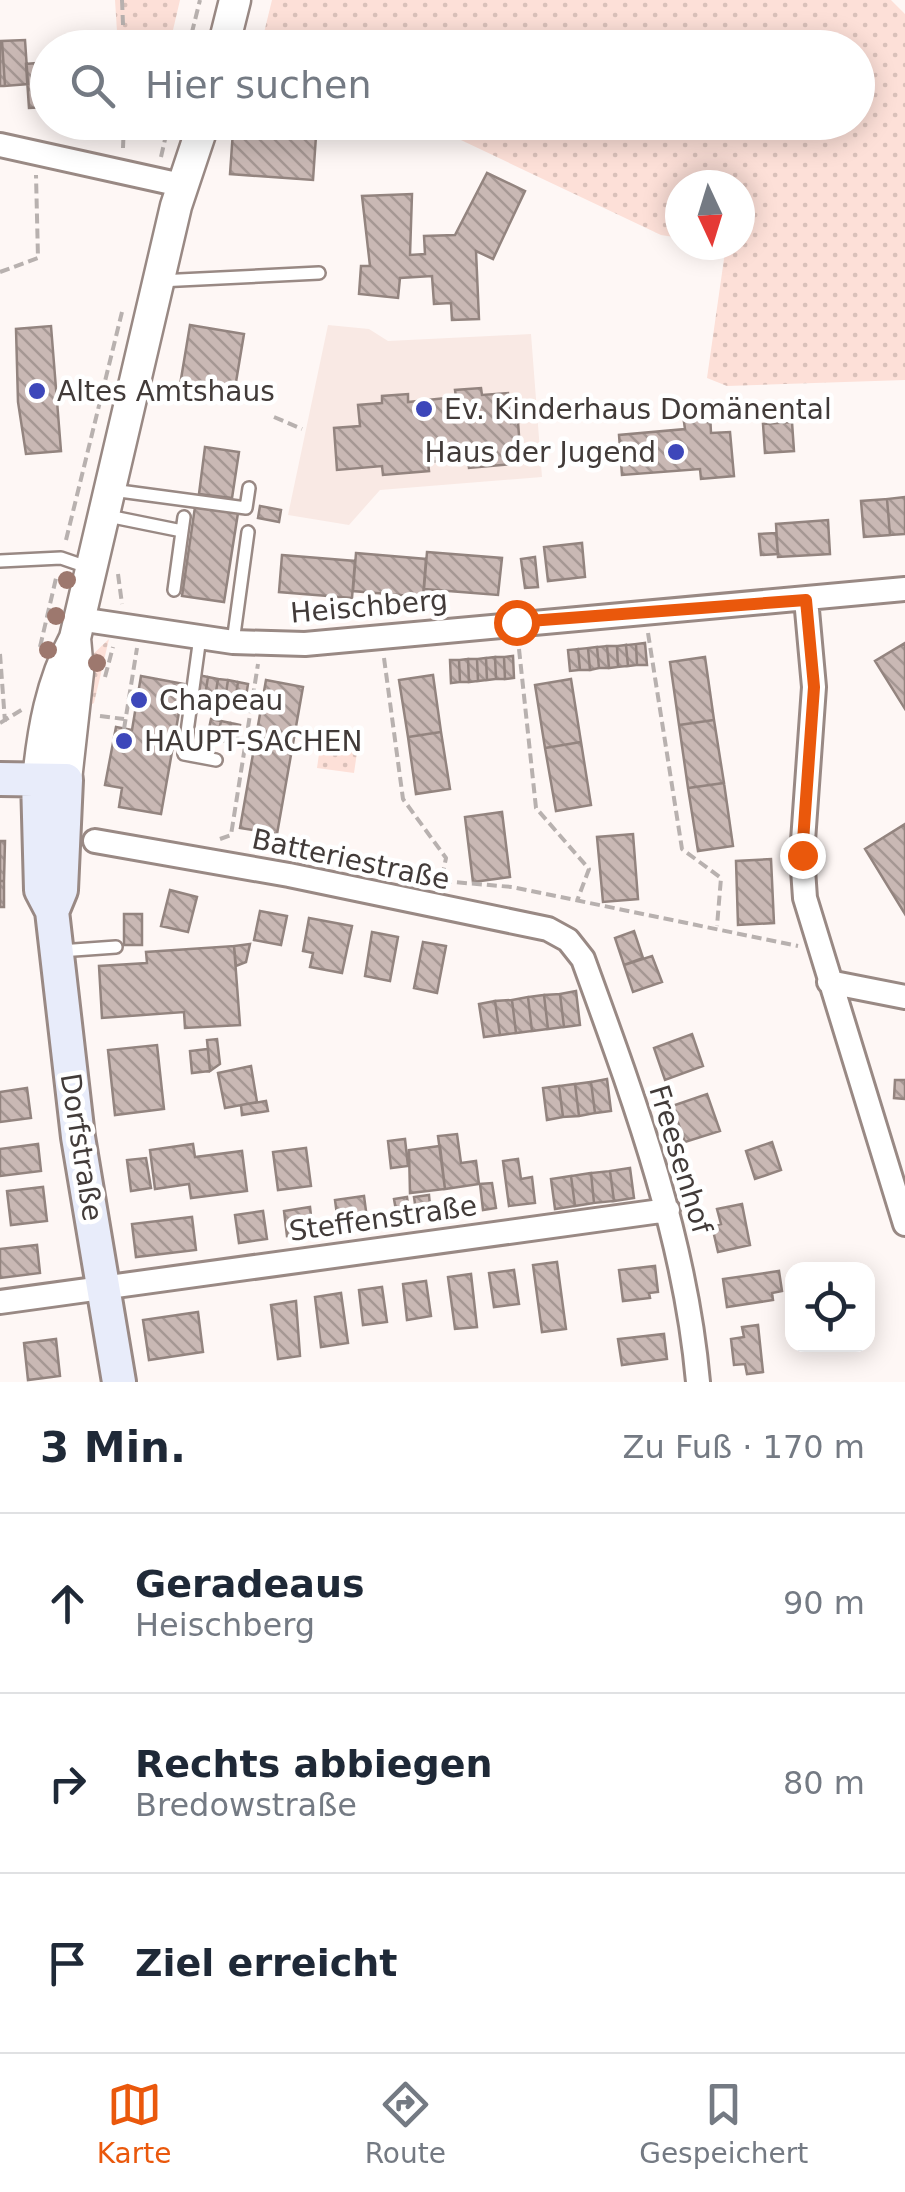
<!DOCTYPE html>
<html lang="de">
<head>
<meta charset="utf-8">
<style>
	:root { --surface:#fff; --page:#f2f2f3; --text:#1f2937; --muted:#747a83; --line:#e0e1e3; --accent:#ea580c }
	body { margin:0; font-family:"DejaVu Sans",sans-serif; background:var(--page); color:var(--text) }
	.controls { position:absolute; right:30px; bottom:30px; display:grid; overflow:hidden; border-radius:20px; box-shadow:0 5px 25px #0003 }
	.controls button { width:90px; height:90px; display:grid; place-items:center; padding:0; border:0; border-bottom:2px solid var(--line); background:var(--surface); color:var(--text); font:50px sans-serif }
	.compass { position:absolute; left:665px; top:170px; width:90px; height:90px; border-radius:50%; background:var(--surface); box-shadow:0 5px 25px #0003; rotate:176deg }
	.stop { position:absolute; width:30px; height:30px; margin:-22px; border:8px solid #ea580c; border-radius:50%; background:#fff }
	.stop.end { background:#ea580c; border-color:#fff; box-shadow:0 2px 10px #0008 }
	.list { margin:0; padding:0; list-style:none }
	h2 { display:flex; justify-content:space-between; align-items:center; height:130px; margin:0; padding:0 40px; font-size:42px }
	h2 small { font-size:32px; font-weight:400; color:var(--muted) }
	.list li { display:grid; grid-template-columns:65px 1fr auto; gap:30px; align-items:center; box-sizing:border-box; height:180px; padding:0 40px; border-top:2px solid var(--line) }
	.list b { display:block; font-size:38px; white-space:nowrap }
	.list p { margin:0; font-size:32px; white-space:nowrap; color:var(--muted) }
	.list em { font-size:32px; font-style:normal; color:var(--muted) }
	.icon { flex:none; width:55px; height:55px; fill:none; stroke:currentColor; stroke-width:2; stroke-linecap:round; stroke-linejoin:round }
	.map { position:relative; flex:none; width:905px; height:1382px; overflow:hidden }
	.search { position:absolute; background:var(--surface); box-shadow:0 5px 25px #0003; left:30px; right:30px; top:30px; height:110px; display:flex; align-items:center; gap:25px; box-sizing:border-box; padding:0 35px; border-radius:55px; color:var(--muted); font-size:38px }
	.sheet { height:670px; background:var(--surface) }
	nav { display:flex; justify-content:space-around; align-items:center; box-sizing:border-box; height:140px; border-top:2px solid var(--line); background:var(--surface); font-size:28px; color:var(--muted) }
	nav a { display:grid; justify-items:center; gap:5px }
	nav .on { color:var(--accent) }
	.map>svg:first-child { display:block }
</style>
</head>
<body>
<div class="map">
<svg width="905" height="1382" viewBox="0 0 905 1382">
	<defs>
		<pattern id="green-dots" width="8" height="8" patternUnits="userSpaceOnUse" patternTransform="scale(2.5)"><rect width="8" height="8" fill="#fde0d8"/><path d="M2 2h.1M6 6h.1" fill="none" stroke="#dac1ba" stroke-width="1.8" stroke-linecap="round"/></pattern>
		<pattern id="building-back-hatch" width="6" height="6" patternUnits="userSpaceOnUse" patternTransform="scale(2.5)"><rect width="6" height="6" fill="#c9b8b4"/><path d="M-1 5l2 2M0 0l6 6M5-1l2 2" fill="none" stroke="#a59793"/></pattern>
	</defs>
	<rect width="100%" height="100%" fill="#fef7f5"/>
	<path fill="#f9e9e4" d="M328,325l41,4 19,12 143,-7 11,143 -162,13 -31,35 -61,-10z"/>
	<path fill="url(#green-dots)" d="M115,0h65l-11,47h-51z
		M272,0h619l14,14v366l-178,6 -20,-8 19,-133h14v-60h-60v53l-19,-3 -236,-112 433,-1v-74l-591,-1 -6,-2z
		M109,639l-15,64 -7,4 2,-49z
		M322,733l37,6 -5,34 -37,-5z"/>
	<path fill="url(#building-back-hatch)" stroke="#93847f" stroke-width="2.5" d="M25,40l3,44 -23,2 -3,-45z
		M0,41h2l3,45h-5z
		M48,62v45l-19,1 -3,-44z
		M233,131l83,5 -3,44 -83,-6z
		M487,173l38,18 -32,68 -17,-8 3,68 -27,1 -1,-17 -17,1 -2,-28 -32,2 -2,20 -39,-4 2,-28h9l-8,-70 50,-2 -2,61 15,-1 -1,-18 31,-1z
		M190,325l54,9 -10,60 -54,-9z
		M51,326l10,125 -35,3 -8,-52 -2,-73z
		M481,388l1,7 26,-2 3,30 7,-1 2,27 -7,1 1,14 -45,4 -1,-9 -40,3 1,9 -46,4 -1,-9 -45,4 -3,-42 26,-2 -2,-21 24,-2v-7l26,-2v8l48,-5 -1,-7z
		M710,413l1,20 19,-1 4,44 -33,3 -1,-10 -78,6 -3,-40 66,-6 -2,-14z
		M792,422l2,29 -29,2 -2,-29z
		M205,447l34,5 -7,46 -33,-4z
		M905,497v37l-15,1 -3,-36z
		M887,499l3,36 -26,2 -3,-36z
		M260,506l21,4 -2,12 -21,-4z
		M195,507l43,6 -14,89 -42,-6z
		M828,520l2,34 -52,3 -2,-33z
		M776,533l2,21 -17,1 -2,-21z
		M582,543l3,34 -37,4 -4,-34z
		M427,552l75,6 -4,37 -74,-6z
		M356,553l70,6 -3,38 -70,-6z
		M282,555l73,6 -3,37 -73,-6z
		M535,557l3,30 -13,1 -4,-29z
		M645,643l2,22h-10l-1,-21z
		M905,643v66l-30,-48z
		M636,644l1,21 -9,1 -2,-21z
		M626,645l2,21 -10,1 -1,-21z
		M607,646l2,22h-10l-2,-21z
		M607,646h10l1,21 -9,1z
		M597,647l2,21 -9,2 -2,-22z
		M588,648l2,22h-10l-2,-21z
		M578,649l2,21 -10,1 -2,-21z
		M513,656l1,22 -9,1 -1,-22z
		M495,657h9l1,22h-9z
		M495,657l1,22 -9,1 -1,-22z
		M705,657l9,63 -35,5 -9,-63z
		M486,658l1,22 -9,1 -1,-22z
		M468,659h9l1,22 -9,1z
		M468,659l1,23h-9l-1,-22z
		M450,660h9l1,22 -9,1z
		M198,675l10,2 -3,19 -10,-2z
		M433,675l8,57 -33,5 -9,-57z
		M141,676l43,8 -23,130 -42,-7 3,-19 -17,-3 11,-58 16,3z
		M208,677l10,2 -3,19 -10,-2z
		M218,679l10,1 -3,20 -10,-2z
		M571,679l10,63 -36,6 -10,-63z
		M228,680l10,2 -3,19 -10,-1z
		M266,680l37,7 -26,147 -37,-6z
		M238,682l10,2 -3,19 -10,-2z
		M211,719l10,2 -4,19 -10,-2z
		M714,720l10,63 -36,5 -9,-63z
		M221,721l10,2 -4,19 -10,-2z
		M231,723l9,2 -3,18 -10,-1z
		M441,732l9,57 -34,5 -8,-57z
		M581,742l10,63 -35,6 -11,-63z
		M724,783l9,63 -35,5 -10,-63z
		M502,812l8,65 -37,5 -8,-65z
		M905,824v90l-40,-65z
		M633,834l5,65 -35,3 -6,-65z
		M0,841h5l-1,40h-4z
		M771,859l3,64 -36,2 -2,-64z
		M0,881h4v26h-4z
		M170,890l27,7 -9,35 -27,-6z
		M260,911l27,5 -6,29 -27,-5z
		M124,914h18v31h-18z
		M309,918l43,8 -10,47 -32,-6 3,-14 -10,-2z
		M634,931l9,27 -19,7 -9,-27z
		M372,932l26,5 -8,44 -25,-5z
		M423,942l23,4 -9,47 -23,-5z
		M250,944l-4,18 -10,4 -2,-20z
		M234,946l6,79 -55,3 -1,-16 -82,6 -3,-52 48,-3 -1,-11z
		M652,956l10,26 -29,10 -9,-27z
		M576,991l4,34 -16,2 -4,-33z
		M560,994l4,33 -16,2 -4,-34z
		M544,995l4,34 -16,2 -4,-34z
		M528,997l4,34 -16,2 -4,-33z
		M512,1000l4,33 -16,2 -5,-34z
		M495,1001l5,34 -16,2 -5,-33z
		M692,1034l11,32 -38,14 -11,-32z
		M217,1039l3,25 -10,7 -3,-31z
		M157,1045l7,64 -49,6 -7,-65z
		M208,1049l2,22 -18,2 -2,-22z
		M251,1066l6,36 -32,6 -7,-35z
		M607,1079l4,32 -16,2 -4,-31z
		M895,1080h10v19l-11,-1z
		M591,1082l4,31 -16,3 -4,-32z
		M575,1084l4,32 -16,1 -4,-31z
		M559,1086l4,31 -16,3 -4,-32z
		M27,1088l4,30 -31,4v-30z
		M707,1094l13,37 -35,11 -13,-36z
		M266,1101l2,10 -26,4 -1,-10z
		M457,1134l4,29 15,-2 3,23 -34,5 -7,-53z
		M405,1139l3,27 -17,2 -3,-27z
		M772,1142l9,28 -26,9 -9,-28z
		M38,1144l3,27 -41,5v-27z
		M193,1144l2,13 47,-6 5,40 -56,7 -2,-14 -34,5 -5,-39z
		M440,1146l5,43 -35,4 -1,-43z
		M306,1148l5,38 -33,4 -5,-38z
		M146,1158l5,30 -20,3 -4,-31z
		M518,1159l3,20 11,-2 3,26 -26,3 -6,-45z
		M630,1168l4,30 -20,3 -4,-30z
		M610,1171l4,30 -20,2 -3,-30z
		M591,1173l3,30 -19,3 -4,-30z
		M571,1176l4,30 -20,3 -4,-30z
		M492,1183l4,25 -13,2 -3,-26z
		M43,1187l4,34 -36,4 -4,-34z
		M429,1195l2,22 -14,1 -3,-21z
		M364,1196l4,30 -29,4 -4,-30z
		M407,1197l3,23 -12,2 -4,-23z
		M742,1204l8,41 -32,7 -6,-26 9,-2 -4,-15z
		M310,1207l3,26 -26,3 -3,-25z
		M263,1211l4,28 -28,4 -4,-28z
		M192,1217l4,33 -60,7 -4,-33z
		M37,1245l3,28 -40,5v-29z
		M557,1262l9,67 -24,3 -9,-67z
		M655,1266l3,26 -9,1 1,5 -27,3 -4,-31z
		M514,1270l5,34 -25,3 -5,-34z
		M779,1271l3,20 -10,2 1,7 -46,7 -4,-28z
		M471,1274l6,53 -22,2 -7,-52z
		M426,1281l5,35 -24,4 -4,-36z
		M382,1287l5,35 -24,3 -4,-35z
		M341,1293l7,50 -27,4 -6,-50z
		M296,1301l4,55 -22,3 -7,-54z
		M198,1312l5,40 -54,8 -6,-40z
		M758,1325l5,47 -16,2 -2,-10 -11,1 -3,-26 13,-2 -2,-10z
		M664,1334l3,25 -45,6 -4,-26z
		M56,1339l4,37 -32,4 -4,-37z"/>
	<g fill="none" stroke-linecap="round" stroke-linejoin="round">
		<defs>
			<path id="service" d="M159,281l160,-8
				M112,490l134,18 3,-20
				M108,516l74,15
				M0,561l61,-3 29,10
				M174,590l10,-73
				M200,637l-16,117 32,6
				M233,642l15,-110
				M60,951l56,-4"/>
			<path id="minor" d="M0,145l181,40
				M806,599l8,88 -12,168 3,43 100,326
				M79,619l154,23 72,2 600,-55
				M95,841l194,34 259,54 20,11 15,19c50,138 102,276 115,423
				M829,982l76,15
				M0,1302l668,-92"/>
			<path id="tertiary" d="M223,48l12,-48
				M38,780c5,-51 13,-97 37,-142l101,-432 28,-84
				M66,780l12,-108 -3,-34"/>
			<path id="secondary" d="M0,779l66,1 -5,110 -7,17
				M38,780l3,110 11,21 26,226 41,245"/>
		</defs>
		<use href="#service" stroke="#998984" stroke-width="16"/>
		<use href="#minor" stroke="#998984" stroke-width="28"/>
		<use href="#tertiary" stroke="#998984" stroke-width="35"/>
		<use href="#secondary" stroke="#998984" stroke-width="38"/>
		<path stroke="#b8b1af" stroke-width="4" stroke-dasharray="10 5" stroke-linecap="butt" d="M122,0l2,48
			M188,48l12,-48
			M123,148l1,-26
			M161,157l8,-35
			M0,272l38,-14 -2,-83
			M274,417l28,12
			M66,540l56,-228
			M118,574l4,30
			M648,633l34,216 39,29 -4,48
			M40,647l17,-73
			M519,649l17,159 53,61 -12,32
			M0,654l5,68
			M384,658l19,141 43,59 -5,24
			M105,677l8,-30
			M100,716l24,3
			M0,723l23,-14
			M124,729l13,-81
			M220,839l11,-4 27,-171
			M442,881l70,6 286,59"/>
		<use href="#service" stroke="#fff" stroke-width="11"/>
		<use href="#minor" stroke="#fff" stroke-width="22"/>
		<use href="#tertiary" stroke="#fff" stroke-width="30"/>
		<use href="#secondary" stroke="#e8ecfa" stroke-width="32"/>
	</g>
	<g fill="#9d786e">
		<circle cx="67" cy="580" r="9"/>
		<circle cx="56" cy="616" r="9"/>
		<circle cx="48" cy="650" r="9"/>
		<circle cx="97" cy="663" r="9"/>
	</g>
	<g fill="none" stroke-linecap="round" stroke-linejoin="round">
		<path stroke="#ea580c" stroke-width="12" d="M516,622l290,-22 8,87 -12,168"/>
	</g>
	<g fill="#3d47ba" stroke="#fff" stroke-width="4">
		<circle cx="37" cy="391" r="10"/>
		<circle cx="424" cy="409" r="10"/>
		<circle cx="676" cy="452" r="10"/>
		<circle cx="139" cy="700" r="10"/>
		<circle cx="124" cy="741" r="10"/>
	</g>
	<g text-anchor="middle" stroke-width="9" stroke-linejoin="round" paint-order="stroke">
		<g font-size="28" fill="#423b39" stroke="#fff" text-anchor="start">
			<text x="57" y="401">Altes Amtshaus</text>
			<text x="444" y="419">Ev. Kinderhaus Domänental</text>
			<text x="656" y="462" text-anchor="end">Haus der Jugend</text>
			<text x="159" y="710">Chapeau</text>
			<text x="144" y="751">HAUPT-SACHEN</text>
		</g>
		<g font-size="28" fill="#423b39" stroke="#fff">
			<text transform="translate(369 606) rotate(-5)" y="10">Heischberg</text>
			<text transform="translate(351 859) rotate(12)" y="10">Batteriestraße</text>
			<text transform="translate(82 1147) rotate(81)" y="10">Dorfstraße</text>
			<text transform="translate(681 1159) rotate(73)" y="10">Freesenhof</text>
			<text transform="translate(383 1218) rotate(-8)" y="10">Steffenstraße</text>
		</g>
	</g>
</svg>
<div class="controls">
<button><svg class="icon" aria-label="locate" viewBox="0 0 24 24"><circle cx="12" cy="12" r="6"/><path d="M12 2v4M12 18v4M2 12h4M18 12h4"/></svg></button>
</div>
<svg class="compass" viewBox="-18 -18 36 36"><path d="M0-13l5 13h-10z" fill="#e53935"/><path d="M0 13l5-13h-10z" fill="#747a83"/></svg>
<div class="stop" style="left:516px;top:622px"></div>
<div class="stop end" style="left:802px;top:855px"></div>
<div class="search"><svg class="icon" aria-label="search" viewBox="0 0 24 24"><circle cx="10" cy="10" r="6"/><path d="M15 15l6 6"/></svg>Hier suchen</div>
</div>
<section class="sheet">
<h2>3 Min.<small>Zu Fuß · 170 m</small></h2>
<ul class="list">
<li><svg class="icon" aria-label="ahead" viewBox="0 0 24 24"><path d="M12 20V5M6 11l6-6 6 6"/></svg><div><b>Geradeaus</b><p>Heischberg</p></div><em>90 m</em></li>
<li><svg class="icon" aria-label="right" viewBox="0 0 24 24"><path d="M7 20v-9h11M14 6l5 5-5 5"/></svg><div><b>Rechts abbiegen</b><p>Bredowstraße</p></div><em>80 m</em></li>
<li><svg class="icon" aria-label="arrive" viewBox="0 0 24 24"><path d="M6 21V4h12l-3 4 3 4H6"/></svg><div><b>Ziel erreicht</b></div></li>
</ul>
</section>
<nav>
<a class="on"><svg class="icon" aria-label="map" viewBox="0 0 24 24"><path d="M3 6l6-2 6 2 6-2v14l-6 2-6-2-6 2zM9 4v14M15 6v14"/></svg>Karte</a>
<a><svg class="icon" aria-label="directions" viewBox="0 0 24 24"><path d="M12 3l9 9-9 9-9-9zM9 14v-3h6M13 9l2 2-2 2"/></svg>Route</a>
<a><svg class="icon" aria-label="saved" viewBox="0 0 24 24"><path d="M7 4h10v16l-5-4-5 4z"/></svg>Gespeichert</a>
</nav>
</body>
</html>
